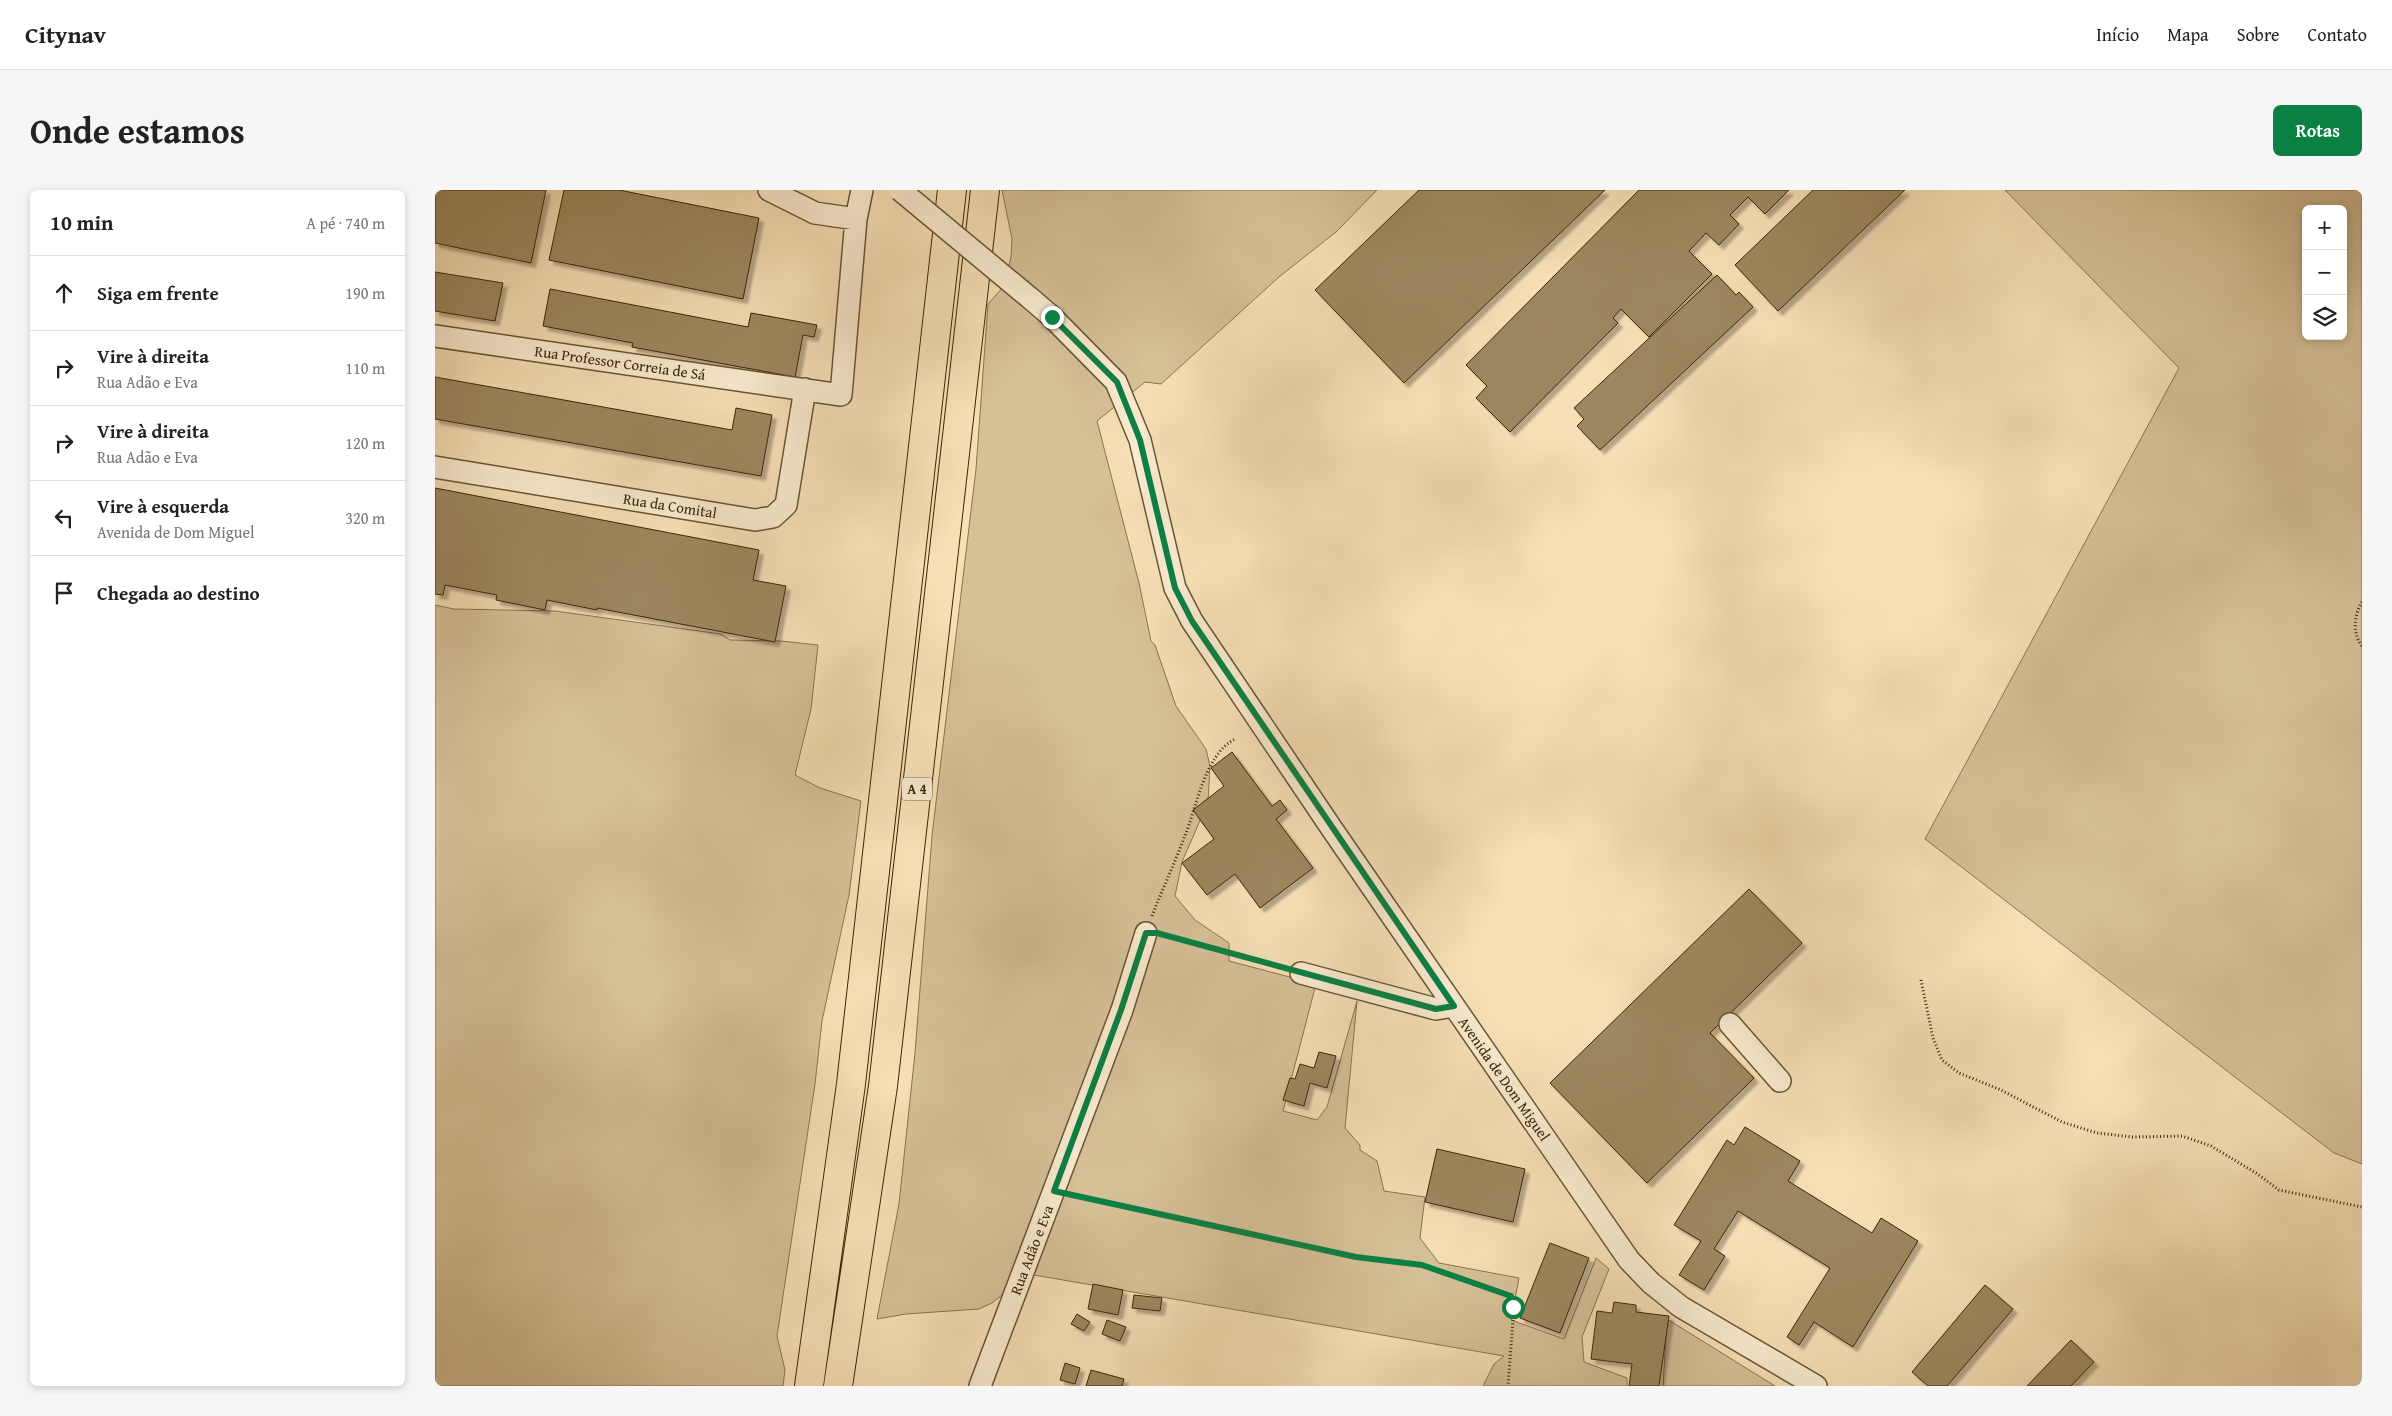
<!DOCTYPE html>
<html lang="pt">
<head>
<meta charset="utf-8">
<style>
	:root { --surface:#fff; --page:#f6f6f6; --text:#222; --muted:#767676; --line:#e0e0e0; --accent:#0b8043 }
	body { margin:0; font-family:"Gentium Book Plus",serif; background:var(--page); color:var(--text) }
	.controls { position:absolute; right:15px; top:15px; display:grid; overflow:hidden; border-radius:8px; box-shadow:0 2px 8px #0003 }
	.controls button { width:45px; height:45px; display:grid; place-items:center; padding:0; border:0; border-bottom:1px solid var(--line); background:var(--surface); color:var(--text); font:25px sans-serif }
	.stop { position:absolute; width:15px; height:15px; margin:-11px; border:4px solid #0b8043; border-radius:50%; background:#fff }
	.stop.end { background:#0b8043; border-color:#fff; box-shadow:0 1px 5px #0008 }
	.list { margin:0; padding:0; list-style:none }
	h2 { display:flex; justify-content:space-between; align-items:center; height:65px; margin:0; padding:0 20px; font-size:21px }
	h2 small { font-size:16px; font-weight:400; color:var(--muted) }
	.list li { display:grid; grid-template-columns:32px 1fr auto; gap:15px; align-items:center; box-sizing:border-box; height:75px; padding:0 20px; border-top:1px solid var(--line) }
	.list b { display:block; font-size:19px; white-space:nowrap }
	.list p { margin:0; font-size:16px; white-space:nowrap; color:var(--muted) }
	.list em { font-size:16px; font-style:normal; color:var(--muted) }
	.icon { flex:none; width:28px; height:28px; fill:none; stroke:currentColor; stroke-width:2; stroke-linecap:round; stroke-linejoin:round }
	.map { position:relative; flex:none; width:1927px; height:1196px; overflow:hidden; border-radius:8px }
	header { display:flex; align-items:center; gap:30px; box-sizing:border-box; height:70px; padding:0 25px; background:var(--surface); border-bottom:1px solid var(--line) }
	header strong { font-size:24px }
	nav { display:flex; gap:28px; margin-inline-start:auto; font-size:18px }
	.intro { display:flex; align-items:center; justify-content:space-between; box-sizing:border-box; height:120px; padding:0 30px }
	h1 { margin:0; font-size:35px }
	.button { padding:12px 22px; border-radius:8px; background:var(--accent); color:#fff; font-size:18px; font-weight:700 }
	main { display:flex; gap:30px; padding:0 30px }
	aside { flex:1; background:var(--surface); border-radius:8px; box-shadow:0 2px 8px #0003 }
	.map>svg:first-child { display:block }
</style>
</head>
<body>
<header>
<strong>Citynav</strong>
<nav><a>Início</a><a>Mapa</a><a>Sobre</a><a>Contato</a></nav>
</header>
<div class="intro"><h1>Onde estamos</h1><a class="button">Rotas</a></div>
<main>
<aside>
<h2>10 min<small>A pé · 740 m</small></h2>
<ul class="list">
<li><svg class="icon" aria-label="ahead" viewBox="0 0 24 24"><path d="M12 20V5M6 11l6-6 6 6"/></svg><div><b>Siga em frente</b></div><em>190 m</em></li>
<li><svg class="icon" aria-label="right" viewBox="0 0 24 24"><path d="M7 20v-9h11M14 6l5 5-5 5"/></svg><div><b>Vire à direita</b><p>Rua Adão e Eva</p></div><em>110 m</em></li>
<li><svg class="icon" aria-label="right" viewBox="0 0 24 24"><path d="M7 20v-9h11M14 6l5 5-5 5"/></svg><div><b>Vire à direita</b><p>Rua Adão e Eva</p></div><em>120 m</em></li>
<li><svg class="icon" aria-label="left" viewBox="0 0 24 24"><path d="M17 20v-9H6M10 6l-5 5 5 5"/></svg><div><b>Vire à esquerda</b><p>Avenida de Dom Miguel</p></div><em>320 m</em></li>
<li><svg class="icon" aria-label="arrive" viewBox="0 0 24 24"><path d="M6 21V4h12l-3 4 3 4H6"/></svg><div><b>Chegada ao destino</b></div></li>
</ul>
</aside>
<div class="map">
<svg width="1927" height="1196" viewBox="0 0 1927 1196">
	<defs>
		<filter id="shadow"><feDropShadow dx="4.5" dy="4.5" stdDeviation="1" flood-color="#0004"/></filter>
	</defs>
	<rect width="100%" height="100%" fill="#f6dfb6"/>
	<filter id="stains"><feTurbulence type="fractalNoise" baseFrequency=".004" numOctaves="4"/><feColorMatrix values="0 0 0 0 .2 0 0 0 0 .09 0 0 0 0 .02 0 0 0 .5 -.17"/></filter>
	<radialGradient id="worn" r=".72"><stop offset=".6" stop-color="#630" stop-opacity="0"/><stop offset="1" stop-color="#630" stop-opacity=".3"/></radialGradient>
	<path fill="#d6c098" stroke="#89744e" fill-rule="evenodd" d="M567,0h375l-41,42 -57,45 -118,107 -16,-2 -48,39 42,162 12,58 4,4 21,61 30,43 4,17 -2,36 -26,60 -7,34 20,24 34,23v18l87,23 -33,127 34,9 10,-13 30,-106 -12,127 15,17v5l17,11 7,30 41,6 -5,41 19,25 80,15 -8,42 53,19 32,-81 13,11 -27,68 2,25 43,16v8h-144l11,-22 10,-8 -470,-81 2,-7 -44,35 -13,6 -73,5 -29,5 22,-115 16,-151 17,-217 44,-367 12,-165 16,-18 7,-29 1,-18z
		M1570,0h357v974l-28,-11 -409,-314 254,-471zM1871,19h37v127h-37z
		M0,415l19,4 101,2 166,23 9,6 51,1 37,4 -7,64 -16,66 25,13 41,13 -12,94 -27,126 -7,63 -38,252 8,34 -2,16h-348z
		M1232,1129l108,67h-112z"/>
	<path fill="#9d8761" stroke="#3c2704" filter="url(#shadow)" d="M0,0h111l-15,73 -96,-20z
		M129,0h55l140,28 -16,81 -194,-39z
		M984,0h186l-201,193 -89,-93z
		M1204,0h150l-24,24 -17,-17 -18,18 9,9 -20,21 -13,-12 -17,18 23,23 -63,63 -28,-28 -8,9 5,5 -108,109 -34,-34 11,-12 -21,-21z
		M1378,0h92l-127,121 -43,-46z
		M0,82l68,11 -8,38 -60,-10z
		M1282,85l19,20 3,-3 14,15 -153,143 -23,-24 7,-7 -10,-11z
		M115,99l198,38 3,-14 66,12 -3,12 -11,-2 -8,42 -163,-30 1,-4 -90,-17z
		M0,187l297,53 4,-22 36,7 -11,61 -326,-57z
		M0,298l324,62 -6,30 33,6 -11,56 -178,-34v2l-50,-10 -2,10 -49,-10 1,-5 -52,-10 -2,10 -8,-1z
		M797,562l40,54 8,-6 7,10 -11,9 37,49 -53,40 -25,-34 -28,21 -25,-32 32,-24 -21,-29 31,-24 -13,-18z
		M1314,699l53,54 -92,90 44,45 -107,105 -97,-100z
		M884,862l17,4 -9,32 -17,-5 -6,23 -21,-6 7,-22 5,1 5,-15 14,4z
		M1310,937l55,34 -12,20 84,52 9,-15 37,23 -65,106 -39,-25 -15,23 -12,-8 43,-69 -92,-57 -24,38 11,7 -21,34 -25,-15 22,-34 -27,-16 53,-85 7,5z
		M1002,959l88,20 -12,53 -88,-20z
		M1115,1053l39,15 -29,75 -40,-15z
		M658,1094l30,6 -5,25 -30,-6z
		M1550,1095l28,24 -66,77h-19l-16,-14z
		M699,1105l28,3 -2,13 -28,-3z
		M1179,1112l22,3v7l33,4 -10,70h-30l3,-22 -41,-5 6,-48 15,2z
		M642,1124l13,8 -6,9 -13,-7z
		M672,1130l19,7 -6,14 -18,-7z
		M1636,1150l23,22 -23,24h-44z
		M630,1173l15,5 -5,16 -15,-4z
		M656,1180l33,9 -2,7h-36z"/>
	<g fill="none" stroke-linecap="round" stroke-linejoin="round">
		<defs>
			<path id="minor" d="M334,0l46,23 41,6
				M595,108l22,19 64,65 24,58 35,148 17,33 140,208 297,431 22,23 30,24 135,79
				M0,146l406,59 15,-176 6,-29
				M0,277l320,53 18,-3 13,-12 19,-116
				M866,783l135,36 18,-3
				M1295,834l50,57
				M545,1196l142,-376 24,-77"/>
			<path id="highway" d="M374,1196l42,-302 101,-894
				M403,1196l45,-300 102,-896"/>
		</defs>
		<use href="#minor" stroke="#6a5530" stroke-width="24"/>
		<use href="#highway" stroke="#3c2704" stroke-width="30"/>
		<path stroke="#3c2704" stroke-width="3" stroke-dasharray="1 2.5" stroke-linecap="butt" d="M1927,412c-8,13 -10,31 0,44
			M717,726c10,-26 22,-51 32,-78 13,-30 20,-83 51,-99
			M729,745l119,33
			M1486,790l12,58 9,22 17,13 42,17 61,32 35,11 35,4 50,-1 29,10 45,27 23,17 83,17
			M636,1005l285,62 66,8 89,32 3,10 -6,79"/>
		<use href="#minor" stroke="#f9ead0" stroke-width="21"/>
		<use href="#highway" stroke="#f6dfb6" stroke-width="28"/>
		<defs>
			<path id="minor-bridge" d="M465,0l130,108"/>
		</defs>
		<use href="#minor-bridge" stroke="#6a5530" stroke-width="24" stroke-linecap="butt"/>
		<use href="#minor-bridge" stroke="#f9ead0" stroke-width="21"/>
	</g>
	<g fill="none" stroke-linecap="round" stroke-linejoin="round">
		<path stroke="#0b8043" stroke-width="6" d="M617,127l65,65 23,58 35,148 17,33 262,385 -18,3 -279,-76h-11l-25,77 -67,181 302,66 66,8 89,31 2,11"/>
	</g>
	<g text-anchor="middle" stroke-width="4" stroke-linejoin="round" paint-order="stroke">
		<rect fill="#f9ead0" stroke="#756241" stroke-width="1" x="467" y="587.5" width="30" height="23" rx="4"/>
		<g font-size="14" font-weight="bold" fill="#3c2704">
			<text x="482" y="604">A 4</text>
		</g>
		<g font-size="15" fill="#3c2704" stroke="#f9ead0">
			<text transform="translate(185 173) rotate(8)" y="5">Rua Professor Correia de Sá</text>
			<text transform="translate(235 316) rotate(9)" y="5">Rua da Comital</text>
			<text transform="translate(1069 889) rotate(55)" y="5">Avenida de Dom Miguel</text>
			<text transform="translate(597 1060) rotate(-69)" y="5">Rua Adão e Eva</text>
		</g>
	</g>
	<rect width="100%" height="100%" filter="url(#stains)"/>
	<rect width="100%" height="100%" fill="url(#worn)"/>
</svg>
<div class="controls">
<button>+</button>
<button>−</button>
<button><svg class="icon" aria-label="layers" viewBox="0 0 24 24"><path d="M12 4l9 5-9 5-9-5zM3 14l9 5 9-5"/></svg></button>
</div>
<div class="stop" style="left:1078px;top:1117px"></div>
<div class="stop end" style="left:617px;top:127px"></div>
</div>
</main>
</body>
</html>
